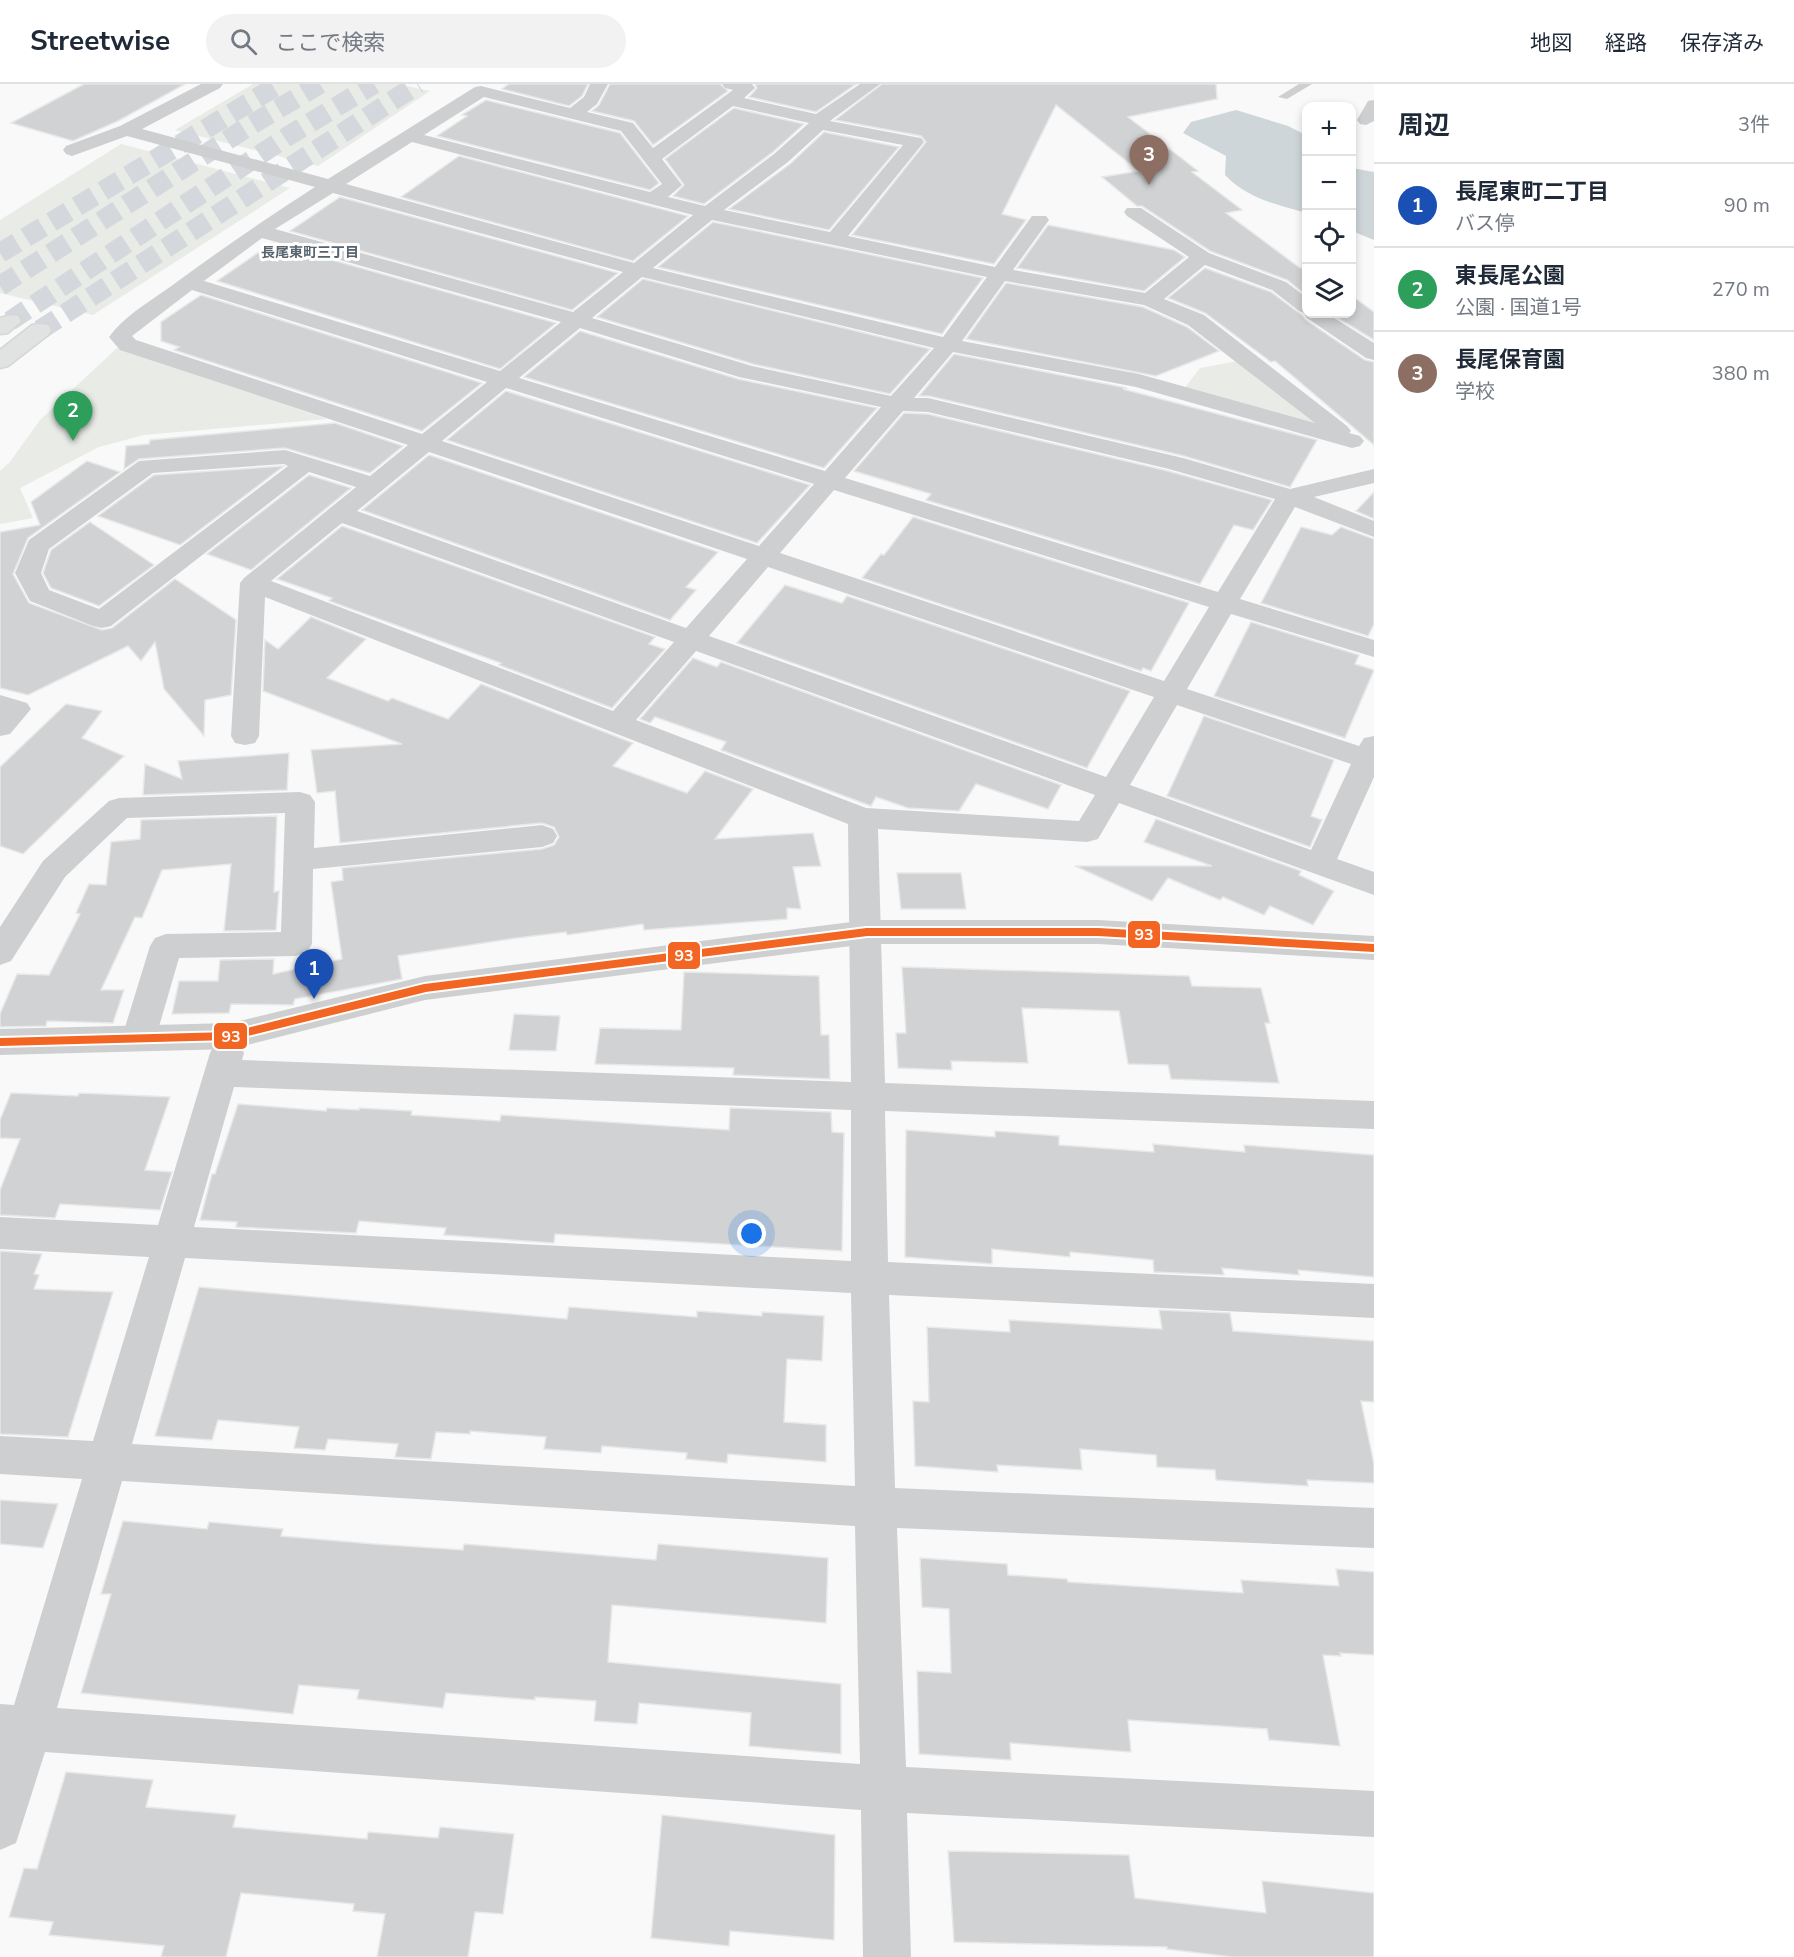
<!DOCTYPE html>
<html lang="ja">
<head>
<meta charset="utf-8">
<style>
	:root { --surface:#fff; --page:#f2f2f3; --text:#1f2937; --muted:#747a83; --line:#e0e1e3; --accent:#56606c }
	body { margin:0; font-family:"Nunito Sans","Noto Sans JP",sans-serif; background:var(--page); color:var(--text) }
	.controls { position:absolute; right:18px; top:18px; display:grid; overflow:hidden; border-radius:12px; box-shadow:0 3px 9px #0003 }
	.controls button { width:54px; height:54px; display:grid; place-items:center; padding:0; border:0; border-bottom:2px solid var(--line); background:var(--surface); color:var(--text); font:30px sans-serif }
	.you { position:absolute; left:752px; top:1150px; width:21px; height:21px; margin:-15px; border:4px solid #fff; border-radius:50%; background:#1a73e8; box-shadow:0 0 0 9px #1a73e833 }
	.badge { display:grid; place-items:center; width:39px; height:39px; border-radius:50%; background:var(--accent); color:#fff; font-size:20px; font-weight:700 }
	.pin { position:absolute; translate:-50% -50px; filter:drop-shadow(0 2px 3px #0008) }
	.pin::after { content:''; position:absolute; top:32px; width:21px; height:18px; background:inherit; clip-path:polygon(0 0,100% 0,50% 100%) }
	.list { margin:0; padding:0; list-style:none }
	h2 { display:flex; justify-content:space-between; align-items:center; height:78px; margin:0; padding:0 24px; font-size:26px }
	h2 small { font-size:20px; font-weight:400; color:var(--muted) }
	.list li { display:grid; grid-template-columns:39px 1fr auto; gap:18px; align-items:center; box-sizing:border-box; height:84px; padding:0 24px; border-top:2px solid var(--line) }
	.list b { display:block; font-size:22px; white-space:nowrap }
	.list p { margin:0; font-size:20px; white-space:nowrap; color:var(--muted) }
	.list em { font-size:20px; font-style:normal; color:var(--muted) }
	.icon { flex:none; width:33px; height:33px; fill:none; stroke:currentColor; stroke-width:2; stroke-linecap:round; stroke-linejoin:round }
	.map { position:relative; flex:none; width:1374px; height:1873px; overflow:hidden }
	header { display:flex; align-items:center; gap:36px; box-sizing:border-box; height:84px; padding:0 30px; background:var(--surface); border-bottom:2px solid var(--line) }
	header strong { font-size:28px }
	nav { display:flex; gap:33px; margin-inline-start:auto; font-size:21px }
	.search { width:420px; height:54px; background:var(--page); display:flex; align-items:center; gap:15px; box-sizing:border-box; padding:0 21px; border-radius:33px; color:var(--muted); font-size:22px }
	main { display:flex }
	aside { flex:1; background:var(--surface) }
	.map>svg:first-child { display:block }
</style>
</head>
<body>
<header>
<strong>Streetwise</strong>
<div class="search"><svg class="icon" aria-label="search" viewBox="0 0 24 24"><circle cx="10" cy="10" r="6"/><path d="M15 15l6 6"/></svg>ここで検索</div>
<nav><a>地図</a><a>経路</a><a>保存済み</a></nav>
</header>
<main>
<div class="map">
<svg width="1374" height="1873" viewBox="0 0 1374 1873">
	<rect width="100%" height="100%" fill="#f9f9f9"/>
	<path fill="#e8ebe6" d="M253,0h145l32,7 -112,75 -143,-36z
		M121,60l169,44 -197,127 -93,-22v-73z
		M117,264l210,71 -183,16 -45,12 -79,41 13,30 -33,6v-53l9,-8 31,-43z
		M1238,277l77,58 -5,6 -126,-36 16,-21z"/>
	<path fill="#ced6d9" d="M1236,26l52,16 18,9v78c-30,-9 -58,-14 -81,-38l1,-19 -43,-23 8,-11z
		M1352,84l22,4v68l-22,-9z"/>
	<path fill="#d0d2d3" stroke="#e8e8e8" stroke-width="1.5" d="M84,0h101l-67,37 -45,20 -62,-18z
		M509,0h79l-6,12 -13,10 -67,-17z
		M610,0h110l8,7 -75,54 -19,-24 -42,-10 7,-6z
		M755,0h101l-40,28 -67,-15 8,-9z
		M882,0h334l1,15 -89,18 70,54 -6,1 50,38 -16,3 74,55 6,-1v28l-19,-15 -77,-29 -68,-45h-5l-35,-29 37,-6 -83,-66 -54,109 24,6 -32,44 -142,-29 74,-93 -5,-6 -86,-16z
		M486,16l134,33 39,50 -9,7 -213,-54 30,-20 -5,-1z
		M734,24l70,16 -31,28 -69,52 -31,-8 11,-11 -19,-26z
		M824,48l75,15 -70,83 -100,-21 61,-45z
		M459,72l229,60 -55,45 -232,-64z
		M340,113l278,76 -46,37 -282,-79z
		M713,138l270,56 -41,56 -284,-67z
		M1048,141l126,25 11,7 -41,34 -127,-23z
		M272,159l284,80 -56,46 -283,-88z
		M1205,184l66,24 31,23 4,5 59,40 9,2v83l-99,-84 -4,1 -66,-49 -37,-15z
		M643,195l287,70 -40,45 -137,-30 -156,-47z
		M1006,199l137,24 44,20 32,24 -63,25 -190,-37z
		M201,211l281,88 -60,48 -248,-81 5,-3 -18,-6v-19z
		M1352,212l22,16v28l-43,-26h21z
		M580,247l158,48 139,29 -53,60 -300,-91z
		M954,270l173,34 -4,1 194,51 -27,47 -106,-31 -255,-60h-10z
		M506,307l304,94 -53,58 -310,-103z
		M904,329l24,1 240,57 104,29 -19,30 -19,-5 -34,59 -274,-84 5,-6 -77,-23z
		M335,339l68,23 -33,27 -85,-25 -146,11 -15,10 2,-23 23,-2 1,-4z
		M429,371l289,97 -32,35 10,3 -26,30 -308,-110z
		M87,377l33,11 -92,66 -15,36 16,29 73,27 10,-2 63,-49 61,41 -5,75 -26,5 -1,36 -40,-47 -9,-47 -14,19 -13,-15 -100,49 -28,-7v-156l40,-7 -9,-23z
		M284,382l-104,79 -82,-29 56,-41z
		M309,391l42,13 -100,82 -44,-16z
		M1374,408v27l-18,-8z
		M913,433l276,86 -38,68 -8,-3 -2,3 -279,-93 19,-24 3,1z
		M90,438l64,43 -55,41 -48,-18 -8,-15 8,-23z
		M342,442l313,111 -6,7 16,5 -53,59 -113,-43 2,-2 -172,-62 3,-3 -55,-19z
		M1301,443l31,8 9,-8 33,12v85l-6,12 -107,-33z
		M785,501l57,18 5,-7 283,95 -43,77 -350,-125z
		M311,533l55,22 -39,39 61,23 4,-3 56,21 33,-35 152,59 -20,23 74,27 18,-22 48,18 -38,50 98,-6 8,33 -28,1 8,42 -14,-1v11l-143,11 -1,-6 -76,11 -1,-3 -49,6 -119,18 4,23 -107,20 -2,6 -62,-1 -2,9 -57,1 7,-33h39l2,-21 54,-1 -1,15 69,-15 -11,-77 12,-2 -1,-12 200,-19 12,-4 5,-8 -5,-10 -12,-4 -202,20 -5,-52 -18,2 -6,-43 91,-6 -139,-53 2,-51 13,9z
		M1251,538l108,33 -4,9 19,6 -29,68 -131,-42z
		M693,574l24,9 4,-5 340,123 -13,24 -72,-25 -17,27 -51,-3 -32,-11 -5,9 -150,-56 5,-8 -71,-25 -5,6 -10,-4z
		M66,620l36,7 -20,27 42,18 -101,98 -23,-8v-79z
		M1204,632l130,44 -23,56 11,4 -12,27 -143,-51z
		M289,669l-2,37 -144,5 2,-31 37,15 -4,-18z
		M277,732l-3,76 5,-1 -3,39 -52,1 7,-67 -69,6 -20,48 -7,-1 -34,73h23l-11,33 -66,-2 -1,5 -46,1v-13l17,-40 32,1 31,-61 -4,-1 13,-29 17,1 5,-43 29,-3 1,-19z
		M1156,735l145,52 -2,4 35,16 -21,34 -43,-19 -6,9 -41,-18 -3,3 -52,-22 -16,23 -77,-35h137l-68,-24z
		M897,789h64l5,36h-65z
		M902,883l287,9 3,10 69,2 9,35h-5l14,60 -108,-4 -3,-14 -40,-1 -9,-53 -97,-3 6,55 -77,-2 1,9 -54,-2 -2,-35h10z
		M684,888l135,4 2,59h8l1,44 -97,-4 1,-7 -139,-4 5,-36 81,2z
		M514,930l46,2 -4,35 -47,-1z
		M11,1009l67,3 1,-3 91,4 -25,73 27,2 -12,38 -100,-6 -5,14 -55,-3v-25l20,-51 -20,-1v-18z
		M238,1020l88,7 1,-3 32,2v-2l53,3 -1,4 89,6 1,-6 228,15 1,-22 101,4 1,20 12,1 -2,118 -287,-17 -1,9 -110,-8 2,-7 -87,-7 -3,12 -120,-6 1,-5 -37,-2 12,-46h3z
		M906,1046l89,7v-6l64,5v9l95,7 -1,-8 92,8 -1,-7 130,10v122l-76,-7 1,5 -77,-7 2,7 -70,-3 -1,-12 -83,-8v5l-78,-8v15l-87,-7z
		M0,1167l42,3 -8,20 5,1 -5,14 79,3 -45,145 -68,-3z
		M199,1203l368,32 2,-12 128,10v-6l65,5v-4l62,4 -2,45 -35,-2 -3,63 42,3v37l-98,-8 -1,9 -41,-4 1,-6 -85,-7 -1,7 -57,-4 2,-12 -76,-6v3l-34,-2 -5,27 -36,-2 3,-13 -70,-5 -3,11 -31,-2 5,-21 -81,-7 -6,20 -57,-4z
		M1159,1226l71,3 3,18 141,10v61l-13,-1 13,63v19l-67,-3 1,6 -92,-6 -1,-10 -58,-3 -1,-12 -76,-6 2,21 -85,-5 1,7 -83,-6 -2,-65 16,1 -2,-75 83,5 -1,-12 153,9z
		M0,1416l58,4 -15,44 -43,-4z
		M123,1437l84,8 2,-7 74,7 -2,7 93,8 89,6 1,-6 192,16 2,-16 170,14 -2,65 -214,-18 -4,57 233,22v70l-92,-8 2,-33 -112,-10 -2,21 -43,-3 2,-20 -61,-4v3l-89,-7 -3,15 -86,-9 2,-9 -60,-5 -6,29 -212,-21 30,-99h-10z
		M920,1474l87,6 1,11 59,4 1,3 175,11 -2,-13 98,6 -3,-17 38,3v83l-34,-2 1,3 -18,-1 17,91 -71,-6 -2,-11 -139,-9 3,32 -121,-9 1,17 -92,-6 -2,-83 34,2 -2,-64 -27,-2z
		M66,1688l87,8 -7,27 90,8 -3,12 134,12 1,-7 70,6 2,-11 74,7 -11,80 -28,-2 -7,45h-91l8,-43 -32,-3 1,-7 -113,-11 -15,64h-65l3,-11 -115,-11 4,-13 -44,-5 15,-49 13,1z
		M662,1731l173,20 -1,105 -104,-9 -1,15 -78,-8z
		M948,1767l181,4 6,43 131,15 -4,-32 112,12v64h-142l-65,-8v-2l-213,-5z"/>
	<g fill="none" stroke-linecap="round" stroke-linejoin="round">
		<path stroke="#d4d8dc" stroke-width="20" stroke-dasharray="20 10" stroke-linecap="butt" d="M0,169l280,-169
			M40,246l378,-246"/>
		<path stroke="#d4d8dc" stroke-width="20" stroke-dasharray="20 10" stroke-linecap="butt" d="M0,202l246,-158 74,-44
			M10,237l275,-183 89,-54"/>
		<defs>
			<path id="trunk" d="M40,240l8,1 3,5 -3,5 -40,31 -8,2v-18l32,-25z"/>
			<path id="motorway" d="M10,231l8,1 3,5 -13,12 -8,1v-16z"/>
		</defs>
		<use href="#trunk" stroke="#d5d6d6" stroke-width="3"/>
		<use href="#motorway" stroke="#d5d6d6" stroke-width="3"/>
		<path fill="#cecfd0" fill-rule="evenodd" d="M1299,0h13l-25,15 -9,-2z"/>
		<path fill="#cecfd0" fill-rule="evenodd" d="M201,0h22l-3,4 -78,41 186,50 147,-92 6,-1 89,22 14,-11 6,-13h18l-11,20 -10,8 46,11 20,25 80,-58 -8,-2 -3,-4h30l3,4 -11,10 72,16 44,-30h20l-50,37 85,16 6,1 3,4 -76,94 147,31 37,-51h14l3,4 -36,50 132,23 44,-36 -62,-41 -3,-4 3,-4h14l68,45 77,29 20,15v17h22l46,29v17l-8,-2 -59,-40 -3,-5 -5,-2 -27,-21 -67,-25 -41,34 40,16 143,111 4,5 -2,2 11,3 4,5 -4,5 -8,2 -216,-61 -183,-35 -39,46h14l255,60 107,31 84,-20v14l-60,14 60,24v16l-79,-30 -55,92 134,41v17l-143,-43 -44,75 172,57 5,-8 10,-2v41l-37,82 37,13v23l-255,-92 -21,36 -11,3 -209,-13 7,254 489,18v28l-489,-18 3,151 486,22v34l-485,-23 6,193 479,20v40l-477,-20 9,239 468,24v46l-467,-24 4,144h-48l-2,-147 -816,-58 -29,91 -16,7v-146l14,1 68,-226 -82,-5v-38l93,5 56,-184 -149,-8v-32l158,8 52,-172 5,-9 12,-4 12,4 5,9 -2,7 609,22 -3,-258 -583,-227 -6,139 -4,7 -10,2 -10,-2 -4,-7 9,-153 4,-5 112,-91 -47,-15 -198,154 -9,2 -9,-2 -63,-25 -15,-28 14,-33 110,-79 146,-11 85,26 38,-31 -288,-95 -11,-13c15,-21 40,-35 61,-50 46,-34 95,-68 145,-100l-188,-51 -55,20 -6,-2 -3,-4 3,-4 54,-20zM484,13l137,34 41,53 -12,8 -226,-57zM733,22l76,17 -35,31 -69,52 -37,-9 14,-12 -20,-26zM823,46l80,15 -73,87 -106,-22 64,-48zM412,58l281,73 -59,48 -288,-79zM333,109l290,79 -50,40 -298,-83zM712,136l275,57 -44,60 -290,-69zM262,154l299,84 -61,49 -296,-90zM642,193l292,71 -43,48 -139,-30 -160,-48zM1005,197l139,24 44,20 127,98 -176,-49 -177,-33zM192,206l295,92 -65,52 -286,-94 -4,-4zM580,244l159,49 142,30 -56,64 -306,-93zM506,304l308,96 -55,62 -317,-105zM903,327l25,1 241,57 106,30 -57,93 -373,-114zM429,368l318,107 -61,69 -329,-117zM284,380l4,2 -189,143 -50,-19 -8,-17 8,-24 104,-76zM834,406l375,117 -45,74 -384,-128zM342,439l332,119 -61,69 -342,-130zM768,483l386,130 -48,80 -397,-141zM696,567l399,144 -16,26 -213,-13 -230,-88zM1177,621l174,59 -40,86 -181,-65zM234,1003l617,23v151l-657,-34zM185,1174l666,35 4,193 -723,-42zM122,1397l733,45 5,238 -803,-56z
			M1374,16v21l-8,4 -6,-1 -3,-4 11,-19z
			M0,611l27,8 4,6 -21,25 -10,2z
			M300,708l10,3 5,7 -1,46 228,-23 11,4 4,7 -4,7 -11,4 -229,22 -1,75 -5,8 -11,4 -117,2 -23,79 -5,9 -12,4 -12,-4 -5,-9 28,-91 5,-8 11,-4 115,-2 4,-119 -158,5 -62,59 -54,84 -11,4v-38l43,-66 66,-60 10,-3z"/>
		<path fill="#cecfd0" fill-rule="evenodd" d="M867,836h231l276,16v24l-276,-16h-231l-442,56 -194,49 -231,6v-26l231,-6 194,-47z"/>
		<use href="#trunk" fill="#e1e2e2" fill-rule="evenodd"/>
		<use href="#motorway" fill="#e1e2e2" fill-rule="evenodd"/>
		<defs>
			<path id="bus-1" d="M0,958l231,-6 194,-48 442,-56h231l276,16"/>
		</defs>
		<use href="#bus-1" stroke="#fff" stroke-width="12"/>
		<use href="#bus-1" stroke="#f26522" stroke-width="8"/>
	</g>
	<g text-anchor="middle" stroke-width="6" stroke-linejoin="round" paint-order="stroke">
		<g font-size="14" font-weight="bold" fill="#57646e" stroke="#fff">
			<text x="310" y="173">長尾東町三丁目</text>
		</g>
	</g>
	<g stroke="#fff" stroke-width="2">
		<rect x="1127" y="836" width="34" height="29" rx="6" fill="#f26522"/>
		<rect x="667" y="857" width="34" height="29" rx="6" fill="#f26522"/>
		<rect x="213" y="938" width="35" height="28" rx="6" fill="#f26522"/>
	</g>
	<g font-size="16" text-anchor="middle" font-weight="bold" fill="#fff">
		<text x="1144" y="856">93</text>
		<text x="684" y="877">93</text>
		<text x="231" y="958">93</text>
	</g>
</svg>
<div class="controls">
<button>+</button>
<button>−</button>
<button><svg class="icon" aria-label="locate" viewBox="0 0 24 24"><circle cx="12" cy="12" r="6"/><path d="M12 2v4M12 18v4M2 12h4M18 12h4"/></svg></button>
<button><svg class="icon" aria-label="layers" viewBox="0 0 24 24"><path d="M12 4l9 5-9 5-9-5zM3 14l9 5 9-5"/></svg></button>
</div>
<div class="you"></div>
<div class="pin badge" style="left:314px;top:915px;background:#1a4fb4">1</div>
<div class="pin badge" style="left:73px;top:357px;background:#2e9e5b">2</div>
<div class="pin badge" style="left:1149px;top:101px;background:#8d6e63">3</div>
</div>
<aside>
<h2>周辺<small>3件</small></h2>
<ul class="list">
<li><span class="badge" style="background:#1a4fb4">1</span><div><b>長尾東町二丁目</b><p>バス停</p></div><em>90 m</em></li>
<li><span class="badge" style="background:#2e9e5b">2</span><div><b>東長尾公園</b><p>公園 · 国道1号</p></div><em>270 m</em></li>
<li><span class="badge" style="background:#8d6e63">3</span><div><b>長尾保育園</b><p>学校</p></div><em>380 m</em></li>
</ul>
</aside>
</main>
</body>
</html>
